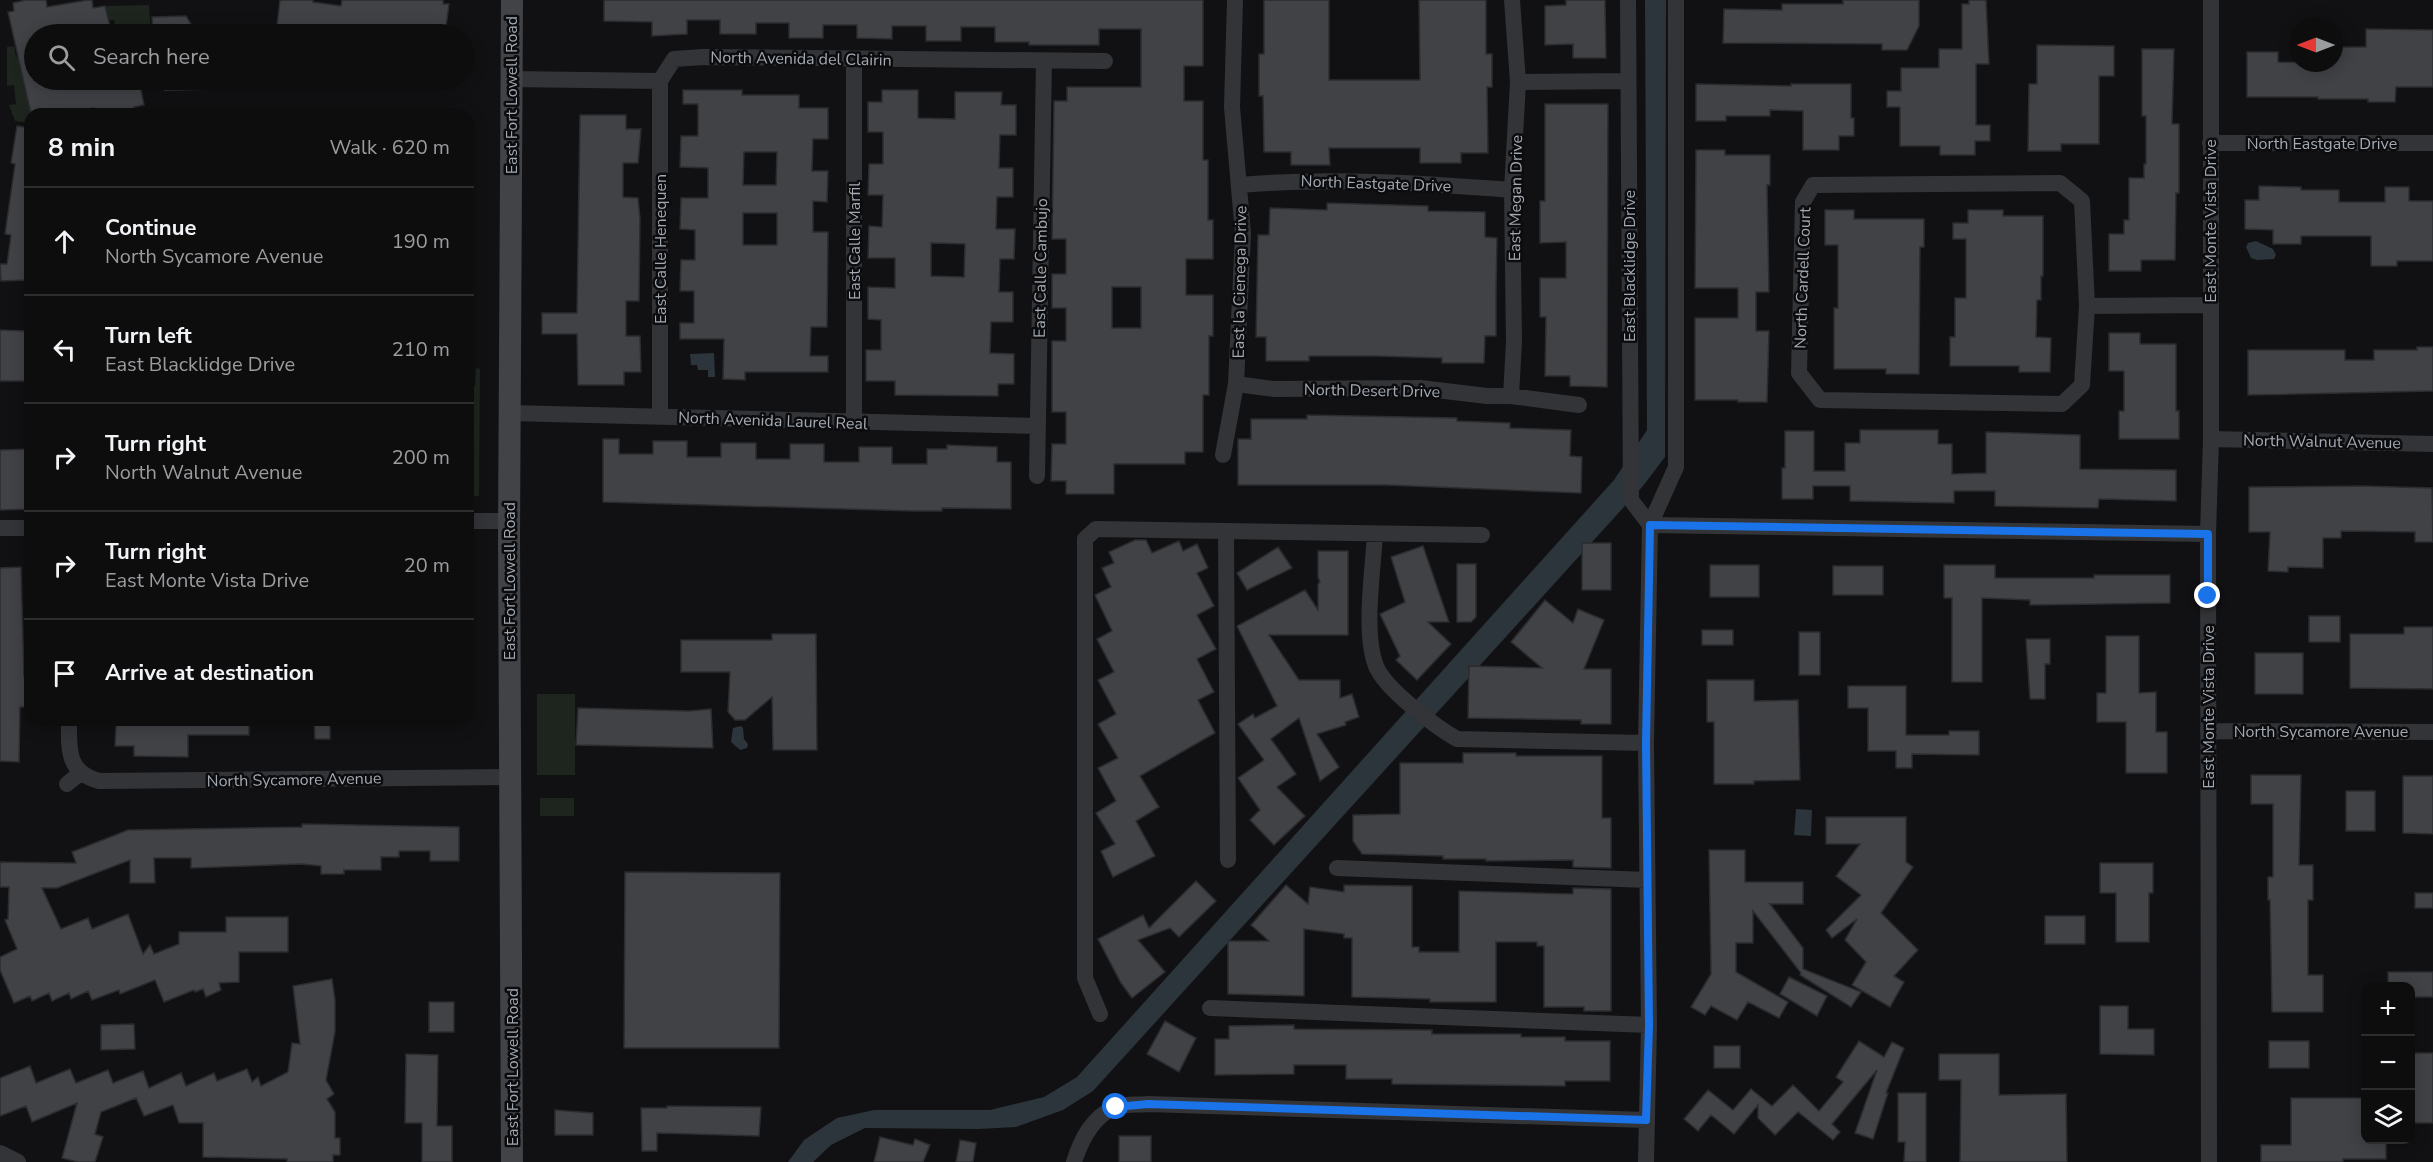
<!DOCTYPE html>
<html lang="en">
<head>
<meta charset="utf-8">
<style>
	:root { --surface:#0d0d0e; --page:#1b1b1c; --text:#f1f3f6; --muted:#9a9c9e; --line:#2d2d2e }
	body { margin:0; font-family:"Nunito Sans",sans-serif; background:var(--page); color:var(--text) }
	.controls { position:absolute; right:18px; bottom:18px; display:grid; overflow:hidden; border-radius:12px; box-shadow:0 3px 15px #0003 }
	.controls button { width:54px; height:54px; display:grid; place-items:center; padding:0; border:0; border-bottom:2px solid var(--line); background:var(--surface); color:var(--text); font:30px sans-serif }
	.compass { position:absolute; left:2289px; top:18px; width:54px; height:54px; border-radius:50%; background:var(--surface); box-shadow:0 3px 15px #0003; rotate:270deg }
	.stop { position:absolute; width:18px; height:18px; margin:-14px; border:4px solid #1a73e8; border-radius:50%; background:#fff }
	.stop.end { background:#1a73e8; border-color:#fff; box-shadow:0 2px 6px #0008 }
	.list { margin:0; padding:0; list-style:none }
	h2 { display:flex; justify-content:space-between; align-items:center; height:78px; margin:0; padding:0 24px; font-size:26px }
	h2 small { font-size:20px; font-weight:400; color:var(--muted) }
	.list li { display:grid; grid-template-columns:39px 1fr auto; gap:18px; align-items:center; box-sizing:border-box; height:108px; padding:0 24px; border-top:2px solid var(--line) }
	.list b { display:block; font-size:22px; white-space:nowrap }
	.list p { margin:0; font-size:20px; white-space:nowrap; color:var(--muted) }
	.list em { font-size:20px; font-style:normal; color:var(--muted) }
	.icon { flex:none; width:33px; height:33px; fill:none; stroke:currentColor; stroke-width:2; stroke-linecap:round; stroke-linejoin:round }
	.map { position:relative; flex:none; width:2433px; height:1162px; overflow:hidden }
	.search { position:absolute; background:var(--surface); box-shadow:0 3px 15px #0003; left:24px; top:24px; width:450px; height:66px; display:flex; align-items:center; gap:15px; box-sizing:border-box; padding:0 21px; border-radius:33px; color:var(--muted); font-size:22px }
	.panel { position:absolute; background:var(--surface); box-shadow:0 3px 15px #0003; left:24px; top:108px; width:450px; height:618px; border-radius:18px }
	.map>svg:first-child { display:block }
</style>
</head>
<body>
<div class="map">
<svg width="2433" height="1162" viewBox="0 0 2433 1162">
	<rect width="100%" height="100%" fill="#111113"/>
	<path fill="#1e251e" d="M149,5l2,29h-34l-3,-14h-5l-4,-14z
		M14,46l2,11 8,-2 7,59 -3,9 -13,-2 -6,-16 7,-1 -2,-19 -7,1v-39z
		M476,368l4,1 -1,127 -11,1v-111h7z
		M537,694h38v81h-38z
		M540,798h34v18h-34z"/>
	<path fill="#2b353b" d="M1645,0h21l-1,457 -22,29 -550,605 -30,19 -47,17 -38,2 -113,-1 -34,17 -18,17h-25l16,-22 33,-22 37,-8h116l54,-13 33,-20 537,-597 33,-50z
		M164,80h41v10l-41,1z
		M2256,241l17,8 3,6 -2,4 -17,1 -6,-2 -5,-11 2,-4z
		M714,353l1,24h-7v-7h-10l-1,-5h-6l-1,-11z
		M741,726l2,2 1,11 4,5 -1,4 -7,2 -9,-8 2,-14z
		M1796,809l16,1 -1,26 -17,-1z"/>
	<path fill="#404246" stroke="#2b2c2f" stroke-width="1.5" fill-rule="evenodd" d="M26,0h20l1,7 41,-7h4l1,8 12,-2 7,28h-78v46h105l5,25 -10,2 1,7h-40l-1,-6 -29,6h-34l-23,-102 6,-1 -1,-8z
		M280,0h33v2l28,4 1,-6h101v4h6l-4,30h-169z
		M604,0h599v66h-19v35h19v59h5v60h5v39h-27v36h27v41h-4v59h-6v57h-18v12h-71v30h-48v-13h-15l1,-37h14v-32h-14v-71h14v-33h-14v-34h14v-35h-14l2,-138h13v-14h74v-58h-42v16h-70v-3h-34v-15h-34v14h-35v-15h-34v13l-35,-1v-13h-34v13h-34v-15h-33v11h-36v-14h-33v14l-35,2v-14l-48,-1zM1112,287h29v41h-29z
		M1264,0h65v80h91l-1,-80h67v54h6v33h-5l1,66h-27v10h-41v-15h-91l1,17h-39v-13h-27l-1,-56h-4v-42h5z
		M1566,0h39l1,58h-33v-14l-28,1v-39l21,-1z
		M1843,0h76v26l-12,24h-25v-6l-159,-1 1,-34 58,1v-6h61z
		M1969,0h17l3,64h-13v61h14v16h-15v14h-35v-9h-40v-39h-13v-16h14v-23h38v-19h23v-45h7z
		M186,16l11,18h-44l-1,-17z
		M2366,29l67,1v57h-37l-1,15h-27v-3h-50v-2h-71v-45h31v10l56,1v-16h32z
		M2037,45l77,1v30h-15v68h-38v7h-33l1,-67h8z
		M2142,49h32l-2,75h7v69h-3l-1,67h-34v11h-32v-37h15v-14h5v-42h15v-14h2v-48h-4z
		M1696,84l95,2v-2h60v34h3v18h-15v14h-36v-39l-33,-1v6h-44v5h-30z
		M683,90h59v5h57v13h29v31h-15l-1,32h16l-1,31 -14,-1v31h15l-1,95h-16l-1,29h18v16h-83v8l-22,-1 1,-40h-44v-16h14v-32h-14l1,-31h14v-30l-15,-1 1,-31h27v-30l-28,-1 1,-31h17v-32h-15zM744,152h33l-1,33h-33zM743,213h34v32h-34z
		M882,90h36v28l37,1v-27h47l-1,13h15v30h-16l-1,33h14v29h-16l-1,32h19l-1,30h-14l-1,33h14v30h-22l-1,31 24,1v30h-16v12l-103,-1v-14h-29v-31h15v-30l-13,-1v-32l27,1v-30h-27l1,-32 13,1 1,-32h-15l1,-31h14v-32h-15v-30h14zM931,243l34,1 -1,33 -33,-1z
		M1545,104h63l-1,283 -37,-1v-10h-25l1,-59h-6v-39h26v-36l-26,1v-42h5z
		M580,115h46v14h15l-3,34h-15v34l15,1 2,21 -1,82h-13v35h14l1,36h-17v13h-46l-1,-51h-35v-21h35z
		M17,126l13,2v152l-29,1 -1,-17h7l4,-29 -6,-1 10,-70 -4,-1z
		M1696,150h29v5h45v30h-3l2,107h-13v39h13l-2,71h-29v-2h-43v-82h43v-30h-43z
		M2259,186l42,1v3h38v12h46v-15h24v14h24v60h-36v5h-26v-30h-70v8h-28v-14l-28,-1v-29h14z
		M1327,203l101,3v5l57,1v25l12,1 -1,54v44h-11l-1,27h-42v-5l-67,-2h-66v5h-43v-24h-10l2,-102h11l1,-27 57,2z
		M1825,210h29v9h70v28h-4l-1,127h-33v-5h-52v-61h4v-63h-13z
		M1968,210h35v6h40v60h-2v24h-4l-1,37 15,1 -1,34h-31v-6h-69v-29h5v-39h11v-59h-13v-16h15z
		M0,330l26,1 1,50h-27z
		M2109,333h31v11h36v67h3v28h-60v-28h5v-40h-15z
		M2417,347h16v44l-185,4v-45h97v10h29v-10h43z
		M1307,415l150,3v3l53,2v5l61,2 -1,26 12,1 -1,36 -195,-8h-148v-46h13v-20h56z
		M1860,430h78v14h14v30l34,-1v-41l94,3v34l96,1v31l-77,-2 -1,9 -103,-2v-15h-41v12l-104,-2v-15h-37v13h-31v-31h3v-37h29v40h31v-28h15z
		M603,439h16v15h34v-13h34v16h34v-14h35v16h34v-15h34v18h35v-15h33v17h35v-15h20v-4l50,2v15h14v47l-69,-1v3h-29l-310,-9z
		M30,449v60l-30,1v-60z
		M2362,486l70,2 1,54h-18v-10l-74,-1v7h-18v30l-35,-1v5l-20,-1 2,-39h-21v-45z
		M1135,540h11l6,13 27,-12 4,10 14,-7 11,24 -11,5 17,33 -17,9 19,34 -19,10 17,33 -16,8 17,33 -75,43 19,31 -23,14 19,35 -42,21 -12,-26 14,-7 -19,-31 20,-12 -18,-33 20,-10 -20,-34 18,-10 -18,-34 16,-8 -17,-33 15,-8 -17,-36 16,-8 -9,-19 12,-5 -5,-11z
		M1582,543h29v47h-29z
		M1423,546l26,76h-21l23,22 -34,36 -21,-20 4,-4 -20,-42 25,-12 -14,-45z
		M1278,547l14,21 -45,22 -10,-17z
		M1318,551h30v84h-79l30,45h41v18l12,-4 7,23 -14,5 1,3 -29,9 22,33 -19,14 -21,-63 -28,21 25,35 -19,13 28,29 -31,29 -24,-25 10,-10 -22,-32 26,-18 -26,-36 15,-10 2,4 22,-12 -40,-80 68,-36 13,20v-26l2,-2 -2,-5z
		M1457,564h19v53l-5,5h-14z
		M1710,565h49v32h-49z
		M1944,565h51v13h99v-3h76v28l-140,2v-5l-48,-2v84h-30v-84h-8z
		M1833,566h50v29h-50z
		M21,567l3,109h4l-1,31h-7l-1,55 -19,-1v-193z
		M1545,600l28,23 5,-14 26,11 -20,49h27v55h-30v-4l-113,-2 1,-52 73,2 -31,-26z
		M2309,616h31v26h-31z
		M2404,627h29v62l-83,-1v-54h54z
		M1702,630h31v15h-31z
		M1799,632h21v43h-21z
		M772,634h44l1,116h-44l-1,-53 -27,23h-10l-7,-8 2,-40h-49v-32h91z
		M2106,636h33v57l17,-1v40h11v41h-41v-51h-29v-29h9z
		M2026,639h24v25h-5v35h-15z
		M2255,653h48v41h-48z
		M1707,680h47v21l44,-1 2,80 -46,1v3h-40v-62h-7z
		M1848,686h58v49h43v-4h30v24l-67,-1v14h-16v-17h-28v-43h-20z
		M578,708l111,3 22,-2 2,39 -137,-3z
		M121,720h128v15h-61v22l-54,-1v-10h-19l1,-21h5z
		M314,720h16v19h-15z
		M1463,753h53v3h86v62h9v50l-38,-1v-7l-87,1v-2h-43v-3l-81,-2 -9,-13v-26l47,-1v-51h63z
		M2251,775h50l-2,90h14v35h-5v75h15v37h-51l-2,-112h-2v-23h5v-73h-22z
		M2403,776h30v58l-30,-1z
		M2346,791h29v40h-29z
		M1826,817h80v45l7,5 -32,46 37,37 -24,26 10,6 -14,25 -38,-22 14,-23 -21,-22 12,-21 -25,19 -6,-8 35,-35 -25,-19 24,-32h-34z
		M302,824l157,3v34h-29v-10h-31v6h-18v13h-37v4h-23v-8l-20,-2 -110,4v-10h-37l1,25h-25v-23l-73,28h-15l19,41 27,-11 4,11 36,-15 15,40 7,-9 4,9 25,-10v-12h47v-15h62v35h-49v30l-20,1 2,7 -15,7 -3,-8 -8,3 -1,-2 -30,12 -9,-22 -35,14 -1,-4 -27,10 -4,-9 -17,8 -2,-6 -17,8 -3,-8 -17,8 -2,-5 -16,7 -14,-33v-13l17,-8 -12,-29 3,-1 1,-32h-9v-25l76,1 -4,-11 56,-22 174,-3z
		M1709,850h36v32h58v22h-33l33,44v21l58,23 -10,15 -51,-32 1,-2 -48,-62v32h-17v29l52,30 -9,16 -31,-16 -11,18 -26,-14 -6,9 -14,-8 20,-33z
		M2100,863h53v30h-4v49h-33v-49h-16z
		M625,872l155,1 -1,175h-155z
		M1196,881l20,20 -37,36 -9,-9 -32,12 27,32 -33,26 -11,-15 -23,-44 45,-24 6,13z
		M1286,885l22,19 2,-17 34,5v-7l68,1v61h7v5h40v-61l114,3v-6l38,1v122h-27v-4h-40v-61h-7v-4h-41v60h-66v-3l-78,-2v-59h-8v-4l-40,-5v67l-76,-2v-53h41l-18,-16z
		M2415,893h18v15h-18z
		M2045,916h40v28h-40z
		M2388,972h45v25h-23v-10h-22z
		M1789,977l38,19 -10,20 -37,-22z
		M332,979l3,21v32l-9,48 8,14 -7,5 8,13v26h5v17h-7v7h-46v-3l-84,-2v-34h-24l-6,-18 -29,11 -8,-18 -35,14 -6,22 8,3 -8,25h-17l-16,-4 15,-55 -45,19 -6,-16 -26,10v-38l30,-12 6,17 34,-14 6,14 32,-13 5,13 30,-12 6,17 32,-15 5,13 28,-13 3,8 30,-12 5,13 6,-5 3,9 27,-14 4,-29 8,1 -7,-58z
		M429,1002h25v30h-25z
		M2100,1006h28v23h26v26l-54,-1z
		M1165,1021l31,17 -17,34 -32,-18z
		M134,1024l1,25 -34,1v-25z
		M1294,1025v4l138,1v4h89v3h44v4h45v40h-45v5l-173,-2v-5h-46v-14h-52v9l-79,1v-36h14v-13z
		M1859,1041l25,16 8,-15 12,6 -18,45h2l-15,46 -18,-6 22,-63 -45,54 8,8 -7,8 -35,-28 -23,23 -17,-17v-13l-24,29 -23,-19 -13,16 -14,-12 24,-29 25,20 18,-21 21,17 21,-21 26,26 24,-29 -7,-5z
		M2269,1041h40v27h-40z
		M1714,1046h26v22h-26z
		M2410,1053h23v70h-23z
		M406,1054l32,1 -1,71h15v36h-30v-39h-17z
		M1939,1054h60v41l67,-1 1,68h-107l1,-82h-22z
		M1898,1093h28v69h-22l1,-20h-7z
		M2291,1098h75v44h20v17h-43v3h-82v-17h30z
		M667,1106l94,1 -2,29 -102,-3v18h-15l-1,-43h26z
		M555,1110l38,3v22h-38z
		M1119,1136h32v26h-32z
		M880,1137l33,8 2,-6 15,6 -7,17h-49z
		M960,1140l16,3 -3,19h-17z"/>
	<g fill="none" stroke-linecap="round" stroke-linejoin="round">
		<path stroke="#323438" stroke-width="16" d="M1628,0l3,500 19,25
			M511,79l149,2
			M660,81l14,-22 29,-2 402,4
			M660,81v336
			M1518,82l110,-1
			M2210,143h223
			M1240,185c91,-8 181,-2 272,5
			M2087,306l-5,79 -20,19 -242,-4 -21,-27 4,-171 10,-17 247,-2 22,18 5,105 123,-1
			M1236,384l38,5 146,-1 67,8h24l68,9
			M1511,396l3,-54 -2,-152 6,-108 -6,-82
			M509,413l529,13
			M854,423v-364
			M2211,439l222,5
			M1223,455l13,-71 7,-150 -11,-127 3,-107
			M1037,476l7,-415
			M468,521h41
			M1650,525l558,9
			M0,528h30
			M1226,531l2,329
			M1375,534c-2,37 -12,99 1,132 9,23 60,61 81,73l189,4
			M69,720c0,28 -3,52 30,61l411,-4
			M2208,731l225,1
			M67,784l13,-11
			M1337,868l310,12
			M1210,1008l439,17
			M1100,1014l-15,-36v-439l11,-10 386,6
			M0,1153l18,9
			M1074,1162c7,-22 18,-45 41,-55 9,-3 23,-2 33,-3l498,16
			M1646,1162l3,-137 -3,-282 4,-218 26,-58v-467
			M2209,1162l-1,-628 3,-95v-439"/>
		<path stroke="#414347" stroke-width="22" d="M512,0l-3,536 3,626"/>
	</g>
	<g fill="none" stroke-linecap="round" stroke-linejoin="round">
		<path stroke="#1a73e8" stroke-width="8" d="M1116,1107l32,-3 498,16 3,-95 -3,-282 4,-218 558,9v62"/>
	</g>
	<g text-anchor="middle" stroke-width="5" stroke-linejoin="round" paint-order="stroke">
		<g font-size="16" fill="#a3aab3" stroke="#0c0c0e">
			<text transform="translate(801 58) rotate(1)" y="6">North Avenida del Clairin</text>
			<text transform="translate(511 95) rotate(-90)" y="6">East Fort Lowell Road</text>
			<text x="2322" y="149">North Eastgate Drive</text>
			<text transform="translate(1376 183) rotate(2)" y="6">North Eastgate Drive</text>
			<text transform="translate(1515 198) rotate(-89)" y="6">East Megan Drive</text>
			<text transform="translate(2210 221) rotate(-90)" y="6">East Monte Vista Drive</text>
			<text transform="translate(854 241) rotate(-90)" y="6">East Calle Marfil</text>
			<text transform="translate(660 249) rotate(-90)" y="6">East Calle Henequen</text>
			<text transform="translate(1629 266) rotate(-90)" y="6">East Blacklidge Drive</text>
			<text transform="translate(1040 268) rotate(-89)" y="6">East Calle Cambujo</text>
			<text transform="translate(1802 278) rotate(-88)" y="6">North Cardell Court</text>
			<text transform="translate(1239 282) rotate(-89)" y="6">East la Cienega Drive</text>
			<text transform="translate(1372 390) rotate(1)" y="6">North Desert Drive</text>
			<text transform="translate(773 420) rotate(2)" y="6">North Avenida Laurel Real</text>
			<text transform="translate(2322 441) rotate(1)" y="6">North Walnut Avenue</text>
			<text transform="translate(509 581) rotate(-90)" y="6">East Fort Lowell Road</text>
			<text transform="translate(2208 707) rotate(-90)" y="6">East Monte Vista Drive</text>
			<text x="2321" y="737">North Sycamore Avenue</text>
			<text transform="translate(294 779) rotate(-1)" y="6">North Sycamore Avenue</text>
			<text transform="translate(512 1067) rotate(-90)" y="6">East Fort Lowell Road</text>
		</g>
	</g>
</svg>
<div class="controls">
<button>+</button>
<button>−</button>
<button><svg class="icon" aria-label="layers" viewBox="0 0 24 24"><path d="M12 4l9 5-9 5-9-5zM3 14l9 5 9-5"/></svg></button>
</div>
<svg class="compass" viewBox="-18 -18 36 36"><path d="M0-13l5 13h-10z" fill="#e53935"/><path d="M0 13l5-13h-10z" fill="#9a9c9e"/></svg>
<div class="stop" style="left:1116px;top:1107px"></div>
<div class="stop end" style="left:2208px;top:596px"></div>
<div class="search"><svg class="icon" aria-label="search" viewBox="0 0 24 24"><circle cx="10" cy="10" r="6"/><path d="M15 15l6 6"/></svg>Search here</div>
<section class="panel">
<h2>8 min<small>Walk · 620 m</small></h2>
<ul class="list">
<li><svg class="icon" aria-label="ahead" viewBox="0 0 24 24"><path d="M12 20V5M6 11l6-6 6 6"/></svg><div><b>Continue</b><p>North Sycamore Avenue</p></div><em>190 m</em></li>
<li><svg class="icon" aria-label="left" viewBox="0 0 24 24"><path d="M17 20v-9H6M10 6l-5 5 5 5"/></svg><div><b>Turn left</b><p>East Blacklidge Drive</p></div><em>210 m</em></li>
<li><svg class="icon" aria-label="right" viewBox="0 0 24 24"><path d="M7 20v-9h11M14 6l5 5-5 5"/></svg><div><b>Turn right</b><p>North Walnut Avenue</p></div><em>200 m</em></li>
<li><svg class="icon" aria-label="right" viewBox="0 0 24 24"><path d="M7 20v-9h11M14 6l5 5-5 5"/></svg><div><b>Turn right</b><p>East Monte Vista Drive</p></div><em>20 m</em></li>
<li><svg class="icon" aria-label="arrive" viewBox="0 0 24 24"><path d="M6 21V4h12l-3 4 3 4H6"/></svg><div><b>Arrive at destination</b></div></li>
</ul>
</section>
</div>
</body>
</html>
